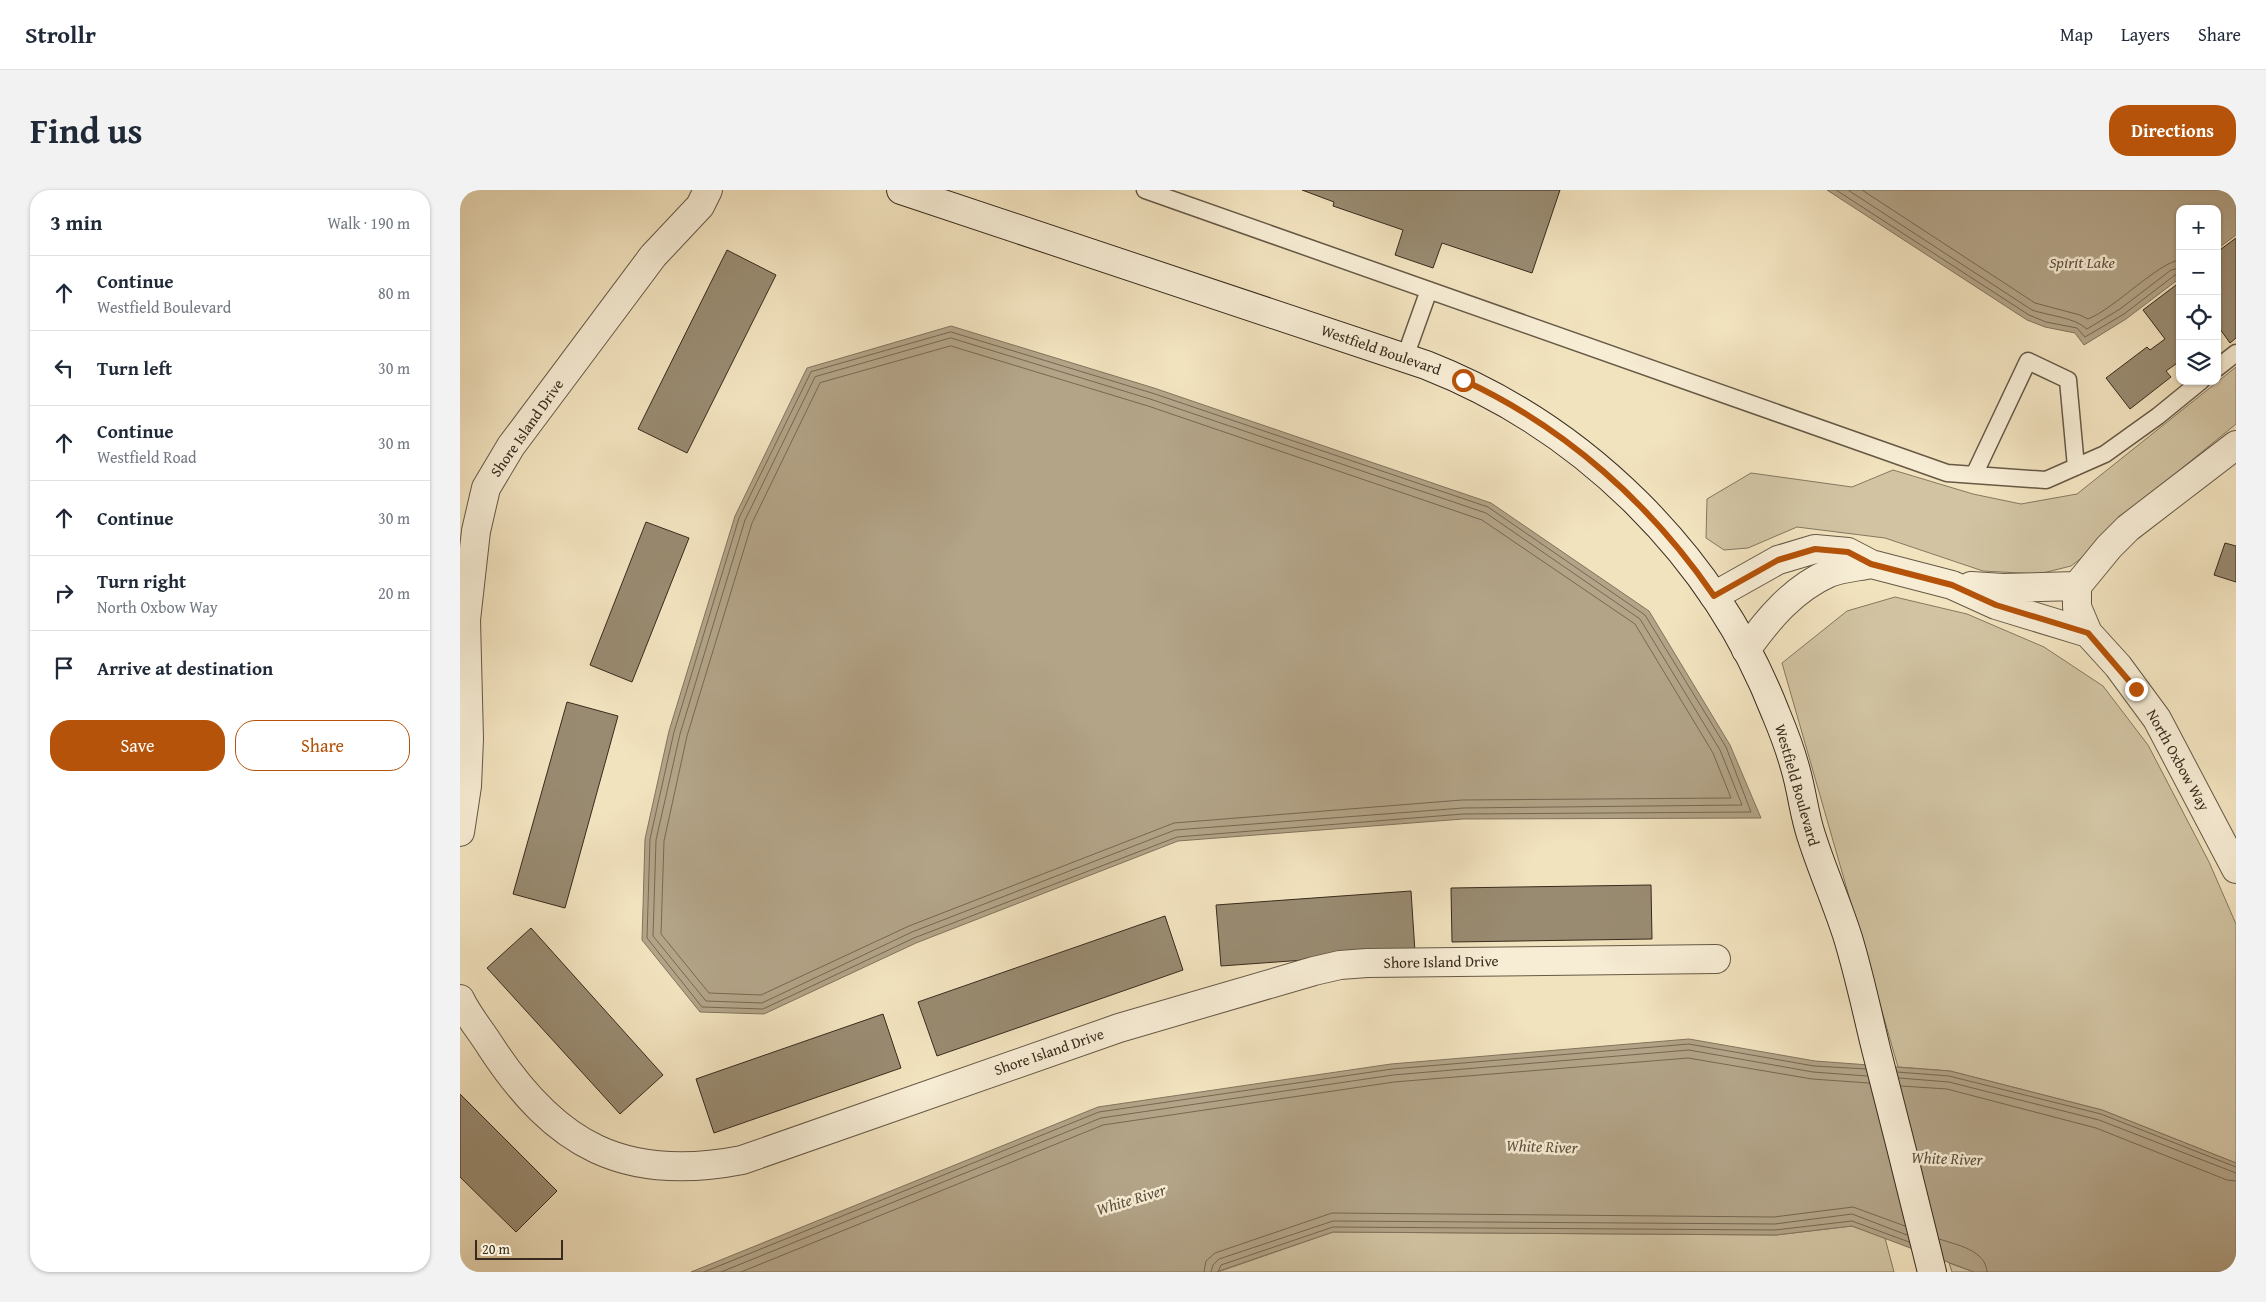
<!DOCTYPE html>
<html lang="en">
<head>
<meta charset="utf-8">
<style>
	:root { --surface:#fff; --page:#f2f2f3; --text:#1f2937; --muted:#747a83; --line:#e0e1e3; --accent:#b45309 }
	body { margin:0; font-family:"Gentium Book Plus",serif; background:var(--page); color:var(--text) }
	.controls { position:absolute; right:15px; top:15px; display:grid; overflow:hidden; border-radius:10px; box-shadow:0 1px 4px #0004 }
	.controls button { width:45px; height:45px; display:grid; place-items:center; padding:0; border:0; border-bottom:1px solid var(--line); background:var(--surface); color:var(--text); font:25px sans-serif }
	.scale { position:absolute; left:15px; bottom:12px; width:88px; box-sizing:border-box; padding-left:5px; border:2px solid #382b1d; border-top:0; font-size:14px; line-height:18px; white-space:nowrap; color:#382b1d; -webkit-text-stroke:4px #f7edd5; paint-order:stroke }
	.stop { position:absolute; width:15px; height:15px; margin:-11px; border:4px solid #b45309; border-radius:50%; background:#fff }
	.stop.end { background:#b45309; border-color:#fff; box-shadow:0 1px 5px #0008 }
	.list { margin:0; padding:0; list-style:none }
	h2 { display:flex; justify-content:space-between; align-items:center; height:65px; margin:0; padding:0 20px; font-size:21px }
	h2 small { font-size:16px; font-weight:400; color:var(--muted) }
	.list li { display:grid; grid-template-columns:32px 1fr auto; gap:15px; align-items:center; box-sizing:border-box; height:75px; padding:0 20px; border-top:1px solid var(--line) }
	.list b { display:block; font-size:19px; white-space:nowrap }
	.list p { margin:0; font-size:16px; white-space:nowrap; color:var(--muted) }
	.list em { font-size:16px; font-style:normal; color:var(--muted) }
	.actions { display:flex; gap:10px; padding:15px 20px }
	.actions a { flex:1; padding:11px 0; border:1px solid var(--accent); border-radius:20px; text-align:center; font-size:18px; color:var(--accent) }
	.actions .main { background:var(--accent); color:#fff }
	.icon { flex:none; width:28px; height:28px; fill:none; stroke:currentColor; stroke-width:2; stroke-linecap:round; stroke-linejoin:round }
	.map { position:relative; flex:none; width:1776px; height:1082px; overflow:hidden; border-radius:20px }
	header { display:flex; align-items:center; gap:30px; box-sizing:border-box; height:70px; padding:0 25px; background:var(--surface); border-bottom:1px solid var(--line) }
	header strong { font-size:24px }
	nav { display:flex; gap:28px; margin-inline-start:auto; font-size:18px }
	.intro { display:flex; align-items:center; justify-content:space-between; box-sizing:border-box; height:120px; padding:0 30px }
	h1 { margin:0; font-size:35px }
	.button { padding:12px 22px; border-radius:20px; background:var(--accent); color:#fff; font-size:18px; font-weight:700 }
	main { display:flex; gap:30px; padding:0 30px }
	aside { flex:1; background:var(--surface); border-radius:20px; box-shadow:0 1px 4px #0004 }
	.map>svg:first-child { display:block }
</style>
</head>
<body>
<header>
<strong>Strollr</strong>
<nav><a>Map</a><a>Layers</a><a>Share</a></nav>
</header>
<div class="intro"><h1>Find us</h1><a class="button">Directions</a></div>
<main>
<aside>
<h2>3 min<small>Walk · 190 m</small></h2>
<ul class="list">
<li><svg class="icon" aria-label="ahead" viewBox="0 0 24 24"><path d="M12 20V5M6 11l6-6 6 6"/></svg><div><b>Continue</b><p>Westfield Boulevard</p></div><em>80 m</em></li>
<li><svg class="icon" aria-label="left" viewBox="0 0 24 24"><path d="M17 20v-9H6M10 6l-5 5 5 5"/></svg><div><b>Turn left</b></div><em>30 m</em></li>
<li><svg class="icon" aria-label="ahead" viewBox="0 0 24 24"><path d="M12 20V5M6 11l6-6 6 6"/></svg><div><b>Continue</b><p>Westfield Road</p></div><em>30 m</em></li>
<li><svg class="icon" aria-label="ahead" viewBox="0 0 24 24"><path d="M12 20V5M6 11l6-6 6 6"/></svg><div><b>Continue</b></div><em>30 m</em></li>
<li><svg class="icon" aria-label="right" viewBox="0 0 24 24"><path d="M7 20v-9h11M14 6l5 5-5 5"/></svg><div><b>Turn right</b><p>North Oxbow Way</p></div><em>20 m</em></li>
<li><svg class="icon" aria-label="arrive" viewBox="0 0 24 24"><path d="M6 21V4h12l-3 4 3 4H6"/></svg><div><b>Arrive at destination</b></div></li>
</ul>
<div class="actions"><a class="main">Save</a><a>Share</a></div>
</aside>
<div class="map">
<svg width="1776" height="1082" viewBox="0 0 1776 1082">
	<rect width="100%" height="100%" fill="#f2e3bf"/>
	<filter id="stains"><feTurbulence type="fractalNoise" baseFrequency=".004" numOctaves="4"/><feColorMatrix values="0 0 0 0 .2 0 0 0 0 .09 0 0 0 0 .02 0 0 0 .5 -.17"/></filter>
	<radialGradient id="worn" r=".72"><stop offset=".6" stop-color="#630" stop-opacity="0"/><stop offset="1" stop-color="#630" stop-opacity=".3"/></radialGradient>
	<path fill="#d2c4a3" stroke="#857860" d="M1776,177v57l-66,54 -82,75 -17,13 -32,8 -56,-3 -98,-33 -88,-11 -49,21 -24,2 -18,-12 1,-39 44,-26 101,14 41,-17 80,24 48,10 56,-10z
		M1435,407l72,17 77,33 59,39 45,59 61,117 27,62v239l-134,-53 -152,-39 -52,-4 -116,-404 65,-52z
		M1392,1036l33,12 9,34h-676l115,-40 443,3z
		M1489,1073l25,9h-22z"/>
	<path fill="#b3a488" stroke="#82745d" d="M1367,0h409v45l-19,14v-40h-37v69l-54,41 -42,26 -9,-12 -30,-6 -18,-7z
		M491,136l203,62 337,115 158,108 81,134 31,73 -298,1 -285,22 -262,102 -152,71 -64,-2 -58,-72 3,-101 24,-108 66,-215 72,-148z
		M1229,849l126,22 135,10 152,39 134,53v109h-262l-122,-46 -76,9 -443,-3 -117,40h-525l407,-165 293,-43z"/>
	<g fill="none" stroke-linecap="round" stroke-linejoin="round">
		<path stroke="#766852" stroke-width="1" d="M1376,0l193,125 17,7 31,6 8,9 39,-23 51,-39 5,-1
			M1388,0l184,120c17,6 42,7 55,19l33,-20 51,-39 9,-2
			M1402,0l173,113 45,12 8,4c26,-10 72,-58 92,-59
			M491,142l201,61 336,114 157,108 81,132 25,65 -288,2 -286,23 -263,101 -151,71 -61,-2 -55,-69 3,-99 24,-107 65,-214 72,-146z
			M491,148l199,61 336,114 154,106 80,131 22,55 -279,3 -288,22 -263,102 -150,71 -56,-2 -53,-65 3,-96 24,-106 65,-214 70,-143z
			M491,156l197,60 334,114 153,104 78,129 18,45 -269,2 -288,23 -265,103 -148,69 -52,-2 -48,-59 3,-93 23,-105 65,-213 68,-140z
			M1437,882l52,4 152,38 135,53
			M1439,888l50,4 150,38 137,53
			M1441,896l46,3 149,39 131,52 9,1
			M1479,1049c18,6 47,11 48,33
			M244,1082l395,-160 293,-43 297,-25 125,22 52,3
			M261,1082l380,-154 292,-43 296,-25 124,22 54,4
			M281,1082l362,-147 291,-43 294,-24 124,21 57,4
			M744,1082l2,-11 9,-8 117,-40 442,4 79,-10 52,19
			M751,1082l2,-7 6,-6 114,-38 442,3 77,-10 55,21
			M758,1082l3,-7 112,-38 442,3 77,-9 57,21"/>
	</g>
	<path fill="#998b71" stroke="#382b1d" d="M842,0h258l-28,83 -90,-30 -9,25 -38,-13 8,-25 -70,-24 1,-4z
		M1776,48v100l-6,5 -10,-14 -3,3v-80z
		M267,60l49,25 -89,178 -49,-24z
		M1720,92v79l-14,10 5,6 -41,32 -24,-31 41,-31 3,3 15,-11 -22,-29z
		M186,332l43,16 -57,144 -42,-17z
		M1765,353l11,3v36l-22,-7z
		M107,512l51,14 -53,192 -52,-14z
		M1191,695l1,54 -200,3 -1,-54z
		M951,701l4,61 -194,14 -5,-61z
		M705,726l18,54 -246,86 -19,-54z
		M71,738l132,147 -43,39 -133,-146z
		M423,824l18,54 -187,65 -18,-54z
		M0,904l97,97 -41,41 -56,-55z"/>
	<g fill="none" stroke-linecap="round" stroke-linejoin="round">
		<defs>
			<path id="lane" d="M685,0l802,283 99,7 59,-26 53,-38 43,-35
				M945,167l24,-67
				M1757,178l19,-15
				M1514,285l54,-114 40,19 8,87"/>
			<path id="street" d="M1776,255l-108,83 -19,19 -32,39v21l11,26 30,33 39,53 79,150
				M1511,396l32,2 74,-2
				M1254,406l64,-36 37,-11 33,3 23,12 81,21 44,20 92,28
				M1286,460c22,-31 47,-61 83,-77 12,-5 28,-6 42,-9
				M0,642l7,-46 2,-47 -3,-119 10,-89 10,-43 25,-42 142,-190 47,-50 8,-16
				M0,809c8,17 21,32 31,48 64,98 133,136 251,113l377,-132 195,-57 26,-6 27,-2 349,-4"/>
			<path id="secondary" d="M441,0l525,175c158,62 289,191 350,349 8,19 15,38 20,57 6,21 8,43 15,64 11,35 26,68 37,103 11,36 19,74 28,111 19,74 38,149 56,223"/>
		</defs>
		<use href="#lane" stroke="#665946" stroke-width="19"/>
		<use href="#street" stroke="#665946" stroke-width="30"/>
		<use href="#secondary" stroke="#382b1d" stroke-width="30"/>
		<use href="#lane" stroke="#f7edd5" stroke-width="16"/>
		<use href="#street" stroke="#f7edd5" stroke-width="28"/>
		<use href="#secondary" stroke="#f7edd5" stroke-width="28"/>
	</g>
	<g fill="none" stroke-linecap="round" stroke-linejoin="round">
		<path stroke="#b45309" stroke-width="6" d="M1003,190c102,47 188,124 251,216l64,-36 37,-11 33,3 23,12 81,21 44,20 92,28 48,56"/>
	</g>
	<g text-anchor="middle" stroke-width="5" stroke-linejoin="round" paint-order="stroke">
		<g font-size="15" fill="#382b1d" stroke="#f7edd5">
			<text transform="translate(921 160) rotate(19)" y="5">Westfield Boulevard</text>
			<text transform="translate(67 238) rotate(-55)" y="5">Shore Island Drive</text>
			<text transform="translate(1718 570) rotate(61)" y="5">North Oxbow Way</text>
			<text transform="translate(1337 595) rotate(74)" y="5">Westfield Boulevard</text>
			<text transform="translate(981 772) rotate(-1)" y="5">Shore Island Drive</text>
			<text transform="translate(589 862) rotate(-19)" y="5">Shore Island Drive</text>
		</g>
		<g font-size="16" font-style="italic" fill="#5d4f3d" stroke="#f7edd5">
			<text x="1622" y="78">Spirit Lake</text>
			<text transform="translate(1082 956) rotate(2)" y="6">White River</text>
			<text transform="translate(1487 968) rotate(2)" y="6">White River</text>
			<text transform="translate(671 1009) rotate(-17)" y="6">White River</text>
		</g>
	</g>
	<rect width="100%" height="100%" filter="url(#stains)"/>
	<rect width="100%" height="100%" fill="url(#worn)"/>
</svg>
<div class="controls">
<button>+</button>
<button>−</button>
<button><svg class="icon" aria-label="locate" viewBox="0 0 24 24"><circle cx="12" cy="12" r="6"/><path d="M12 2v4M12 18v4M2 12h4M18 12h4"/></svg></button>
<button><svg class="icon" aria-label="layers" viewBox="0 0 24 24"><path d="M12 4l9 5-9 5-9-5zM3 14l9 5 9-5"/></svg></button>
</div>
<div class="scale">20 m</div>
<div class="stop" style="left:1003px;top:190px"></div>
<div class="stop end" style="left:1676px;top:499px"></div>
</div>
</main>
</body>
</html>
